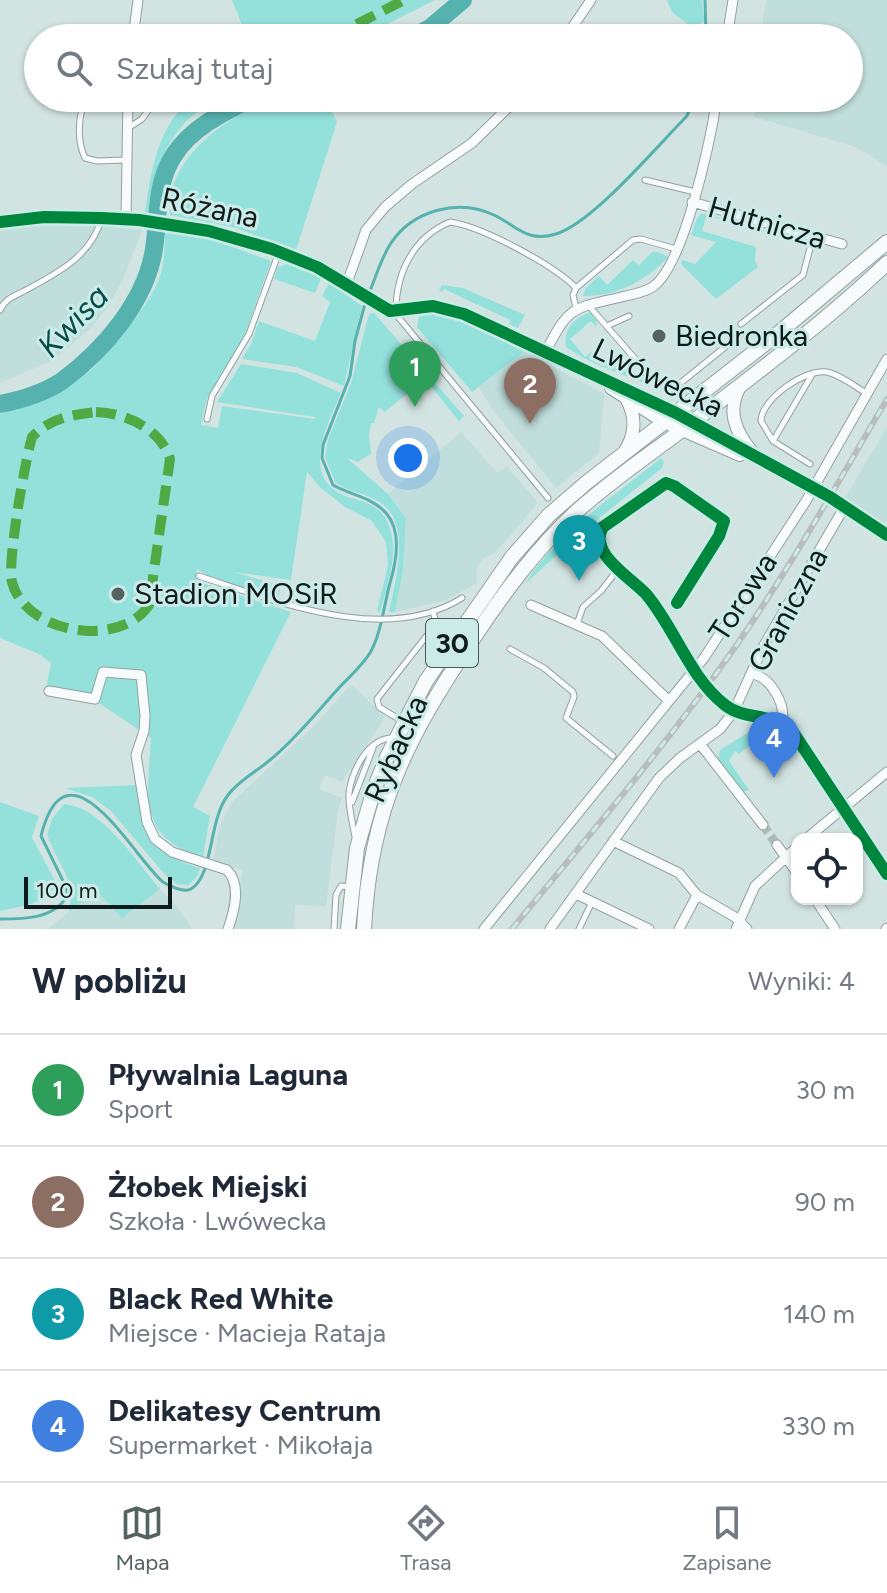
<!DOCTYPE html>
<html lang="pl">
<head>
<meta charset="utf-8">
<style>
	:root { --surface:#fff; --page:#f6f6f7; --text:#1f2937; --muted:#747a83; --line:#e0e1e3; --accent:#546261 }
	body { margin:0; font-family:Figtree,sans-serif; background:var(--page); color:var(--text) }
	.controls { position:absolute; right:24px; bottom:24px; display:grid; overflow:hidden; border-radius:16px; box-shadow:0 2px 6px #0004 }
	.controls button { width:72px; height:72px; display:grid; place-items:center; padding:0; border:0; border-bottom:2px solid var(--line); background:var(--surface); color:var(--text); font:40px sans-serif }
	.scale { position:absolute; left:24px; bottom:20px; width:148px; box-sizing:border-box; padding-left:8px; border:4px solid #101c1b; border-top:0; font-size:22px; line-height:28px; white-space:nowrap; color:#101c1b; -webkit-text-stroke:6px #cbebe8; paint-order:stroke }
	.you { position:absolute; left:408px; top:458px; width:28px; height:28px; margin:-20px; border:6px solid #fff; border-radius:50%; background:#1a73e8; box-shadow:0 0 0 12px #1a73e833 }
	.badge { display:grid; place-items:center; width:52px; height:52px; border-radius:50%; background:var(--accent); color:#fff; font-size:26px; font-weight:700 }
	.pin { position:absolute; translate:-50% -66px; filter:drop-shadow(0 2px 4px #0008) }
	.pin::after { content:''; position:absolute; top:42px; width:28px; height:24px; background:inherit; clip-path:polygon(0 0,100% 0,50% 100%) }
	.list { margin:0; padding:0; list-style:none }
	h2 { display:flex; justify-content:space-between; align-items:center; height:104px; margin:0; padding:0 32px; font-size:34px }
	h2 small { font-size:26px; font-weight:400; color:var(--muted) }
	.list li { display:grid; grid-template-columns:52px 1fr auto; gap:24px; align-items:center; box-sizing:border-box; height:112px; padding:0 32px; border-top:2px solid var(--line) }
	.list b { display:block; font-size:30px; white-space:nowrap }
	.list p { margin:0; font-size:26px; white-space:nowrap; color:var(--muted) }
	.list em { font-size:26px; font-style:normal; color:var(--muted) }
	.icon { flex:none; width:44px; height:44px; fill:none; stroke:currentColor; stroke-width:2; stroke-linecap:round; stroke-linejoin:round }
	.map { position:relative; flex:none; width:887px; height:929px; overflow:hidden }
	.search { position:absolute; background:var(--surface); box-shadow:0 2px 6px #0004; left:24px; right:24px; top:24px; height:88px; display:flex; align-items:center; gap:20px; box-sizing:border-box; padding:0 28px; border-radius:44px; color:var(--muted); font-size:30px }
	.sheet { height:552px; background:var(--surface) }
	nav { display:flex; justify-content:space-around; align-items:center; box-sizing:border-box; height:112px; border-top:2px solid var(--line); background:var(--surface); font-size:22px; color:var(--muted) }
	nav a { display:grid; justify-items:center; gap:4px }
	nav .on { color:var(--accent) }
	.map>svg:first-child { display:block }
</style>
</head>
<body>
<div class="map">
<svg width="887" height="929" viewBox="0 0 887 929">
	<rect width="100%" height="100%" fill="#d2e4e2"/>
	<path fill="#c0dedb" d="M766,0h121v166l-34,-20 -99,-29 4,-19h91v-60h-89z
		M28,224h54l60,6 -19,50 -16,28 -16,20 -38,32 -53,23v-154z
		M525,351l79,43 -5,59 -43,35 -64,-79 -13,-22z
		M887,427v99l-42,-28z
		M461,432l36,41 10,-7 31,37 -42,49 -13,7 -7,10 1,14 -30,17 -52,12 8,-44 3,-50 -18,-24z
		M351,684l34,33 -25,39 -6,16 -4,-3 -8,13 -17,-7 -6,14 23,9 -4,12 -12,96 -31,-1 -1,24h-63l12,-59 -30,-7 7,-37 12,-24 84,-78z
		M160,889l18,19 14,21h-149l5,-1 49,-37 25,27z"/>
	<path fill="#94e1dc" d="M232,0h203l-75,38h-113z
		M667,0h35l2,21 -11,7 -21,-16z
		M194,98h22c-48,31 -58,60 -67,114h-4c6,-40 13,-90 49,-114z
		M275,98h50l12,24 -41,128 -63,-23 -63,-12c0,-11 0,-22 4,-32 16,-42 62,-70 101,-85z
		M701,214h4l63,17h-10l-45,-14h-7l-4,14 54,16 -1,14 3,6 -42,32 -35,-35 1,-4 13,4 21,-22 -25,-7 6,-17z
		M165,233l45,6 61,22 -29,81 -35,56 -6,27 17,3 4,-22 93,13v-2l-98,-15 24,-38 56,9 44,20c-14,33 -44,88 10,105 14,4 29,8 36,23 14,29 1,61 -7,91l-3,-1 11,-46 -2,-23 -14,-21 -27,-14 -24,-19 -14,-16 -16,108 -57,-8 47,14 -3,12 -66,-20 -15,-9 -1,12 95,31 -98,195 17,9 -7,41c-67,-19 -55,-61 -52,-119l-52,-35 -54,-9 6,-31 -12,-9 -39,-16v-224c28,-11 61,-20 85,-39 21,-17 62,-68 73,-93 6,-15 7,-33 7,-49z
		M652,252h6l10,5c-21,24 -54,40 -85,39l3,-8 13,-12 8,9 26,-25 6,5z
		M287,264l35,12 -7,17 -41,-14 4,-12z
		M329,283l33,23 -18,80 -48,-19 -54,-8 9,-15 8,-23 56,20 15,-39 -8,-6z
		M442,285l21,3 62,27 -7,13 -9,-4 1,-4 -66,-31 -2,3 -3,-1z
		M426,312c29,0 74,25 99,39l-53,41 -55,-65 2,-11z
		M590,312l7,10 -1,5 -5,-6 -21,18 15,18 6,-5 10,13 6,-4 5,5 8,-6 12,14h8l10,12c-28,-13 -59,-21 -84,-39 -3,-18 7,-28 24,-35z
		M374,313l90,103 -5,5 -34,-42 -40,33 -6,-5 -5,16h-3l-2,12 2,19 -13,8 -11,-4 41,36 18,24 -3,51 -8,43h-6c6,-30 23,-88 -8,-109 -14,-10 -32,-10 -46,-21l-10,-25 3,-17 23,-57 18,-69z
		M661,458l3,4 -2,6 -79,63 -58,53c29,-49 92,-90 136,-126z
		M759,726l5,9 -25,19 -4,-3 -6,10 20,29 -6,2 -25,-32 2,-10z
		M136,785c16,50 9,66 64,83l-2,7 -9,10 -12,-1 -10,-7 -56,-66 -19,-14 -27,-9z
		M0,802l39,14 -7,21 24,46 -6,12 -18,9 -32,7z
		M64,804c38,3 72,57 96,85l-38,29 -25,-27 -28,21c6,-36 -10,-45 -22,-77l5,-16z"/>
	<g fill="none" stroke-linecap="round" stroke-linejoin="round">
		<path stroke="#56b2ae" stroke-width="3" d="M705,0l1,38
			M369,293c7,-16 12,-35 22,-50 22,-33 68,-45 103,-28 23,11 33,28 62,19 37,-11 101,-88 131,-118l6,-18
			M0,919c24,0 54,0 67,-23v-7l-26,-53c26,-104 92,21 122,46 6,4 21,11 28,7 23,-14 17,-68 37,-94 11,-15 28,-23 42,-35 25,-20 46,-47 67,-70 11,-12 25,-24 33,-37 11,-19 14,-48 20,-70 6,-20 12,-52 -4,-70 -14,-16 -36,-18 -53,-28l-11,-27 1,-13 27,-69 5,-35 11,-41"/>
		<path stroke="#56b2ae" stroke-width="18" d="M411,38l19,-10 33,-28
			M0,404c21,-4 44,-11 62,-23 42,-31 84,-80 92,-132 5,-32 1,-65 20,-94 17,-27 50,-43 78,-57"/>
		<path stroke="#abbcba" stroke-width="9" stroke-dasharray="9 4.5" stroke-linecap="butt" d="M763,825l14,20"/>
		<defs>
			<path id="service" d="M128,128l14,-9 15,-21
				M126,160l-29,1 -12,-3c-7,-14 -7,-35 -3,-49l13,-7 33,-2
				M645,180l50,12
				M589,306l68,78 16,5 67,-54
				M576,308l-3,-13 3,-7 57,-48 8,-1 35,10
				M0,310c5,-11 13,-13 24,-19 32,-17 68,-35 77,-72
				M396,311c0,-39 18,-74 54,-89 31,4 104,43 126,66
				M394,312l154,186
				M741,324l62,-49 10,-38
				M607,326l22,-10
				M207,419l5,-23 37,-62 30,-82
				M773,441l40,-68
				M810,464l-37,-23 -12,-20c0,-22 45,-53 66,-49 14,3 27,14 39,21
				M199,576c77,25 186,70 263,22
				M433,611l4,16 15,14
				M577,624l6,-17 18,-16 17,-22
				M510,649l34,19 29,24 1,5 -8,21 47,38
				M402,721l-23,-14 -2,-8 59,-75
				M352,802l21,-54
				M355,837c-2,-13 -7,-30 -6,-44 3,-23 19,-55 44,-55
				M334,929l2,-34 5,-9 10,1
				M579,929l13,-27"/>
			<path id="minor" d="M133,38l5,-38
				M565,38l26,-38
				M727,38l6,-38
				M692,202l150,42
				M126,219l2,-121
				M347,283l19,-53 19,-23 27,-23 60,-41 46,-45
				M546,351c24,-46 26,-42 75,-54 10,-2 21,-4 30,-9 33,-19 60,-151 66,-190
				M677,603l42,-67 5,-15 -50,-35 -8,-3 -63,44c-16,25 27,50 43,67 29,34 43,83 79,111 20,16 49,7 68,27l94,142
				M531,605l71,31 66,64
				M753,674c18,4 33,30 29,48
				M49,691l46,8 8,-27 38,3 4,41 -1,15 -8,24 11,67 8,17 17,13 55,18c15,15 7,42 1,59
				M700,744l63,81
				M806,839l81,-67
				M613,841l66,32 18,22 38,22 12,12
				M777,845l20,28
				M576,894l73,35
				M815,899l20,30
				M484,929l220,-271 102,-157 81,-142
				M550,929l109,-151 21,-20 40,-29 14,-18 29,-64 82,-141
				M679,929l18,-34
				M736,929l19,-43 42,-39
				M886,929l1,-1"/>
			<path id="tertiary" d="M0,222l44,-5 57,1 38,2 70,11 63,18 45,18 73,44 43,-5 31,8 212,99 154,84 57,38
				M741,385c-15,25 -6,46 11,67
				M611,388l53,34 76,33
				M624,453c11,-18 13,-34 3,-53"/>
			<path id="primary" d="M348,929l9,-81 17,-59 13,-32 39,-76 86,-124 37,-42 37,-32 189,-147 112,-94
				M364,929c6,-121 43,-191 109,-290 30,-45 62,-89 102,-126 36,-33 77,-60 115,-89 67,-51 136,-103 197,-161"/>
		</defs>
		<use href="#service" stroke="#93a09f" stroke-width="7"/>
		<use href="#minor" stroke="#93a09f" stroke-width="11"/>
		<use href="#tertiary" stroke="#93a09f" stroke-width="14"/>
		<use href="#primary" stroke="#93a09f" stroke-width="16"/>
		<use href="#service" stroke="#f8fbfb" stroke-width="5"/>
		<use href="#minor" stroke="#f8fbfb" stroke-width="9"/>
		<use href="#tertiary" stroke="#f8fbfb" stroke-width="12"/>
		<use href="#primary" stroke="#f8fbfb" stroke-width="14"/>
		<defs>
			<path id="rail" d="M512,929c77,-94 157,-187 226,-286 54,-79 101,-162 149,-244"/>
		</defs>
		<use href="#rail" stroke="#b8bebd" stroke-width="6"/>
		<use href="#rail" stroke="#cbebe8" stroke-width="3" stroke-dasharray="9" stroke-linecap="butt"/>
		<path stroke="#51a943" stroke-width="10" stroke-dasharray="20 10" stroke-linecap="butt" d="M330,38l74,-38
			M96,412c30,1 65,17 74,47l-21,146c-29,44 -124,29 -137,-23 -5,-21 13,-120 20,-145 18,-19 39,-22 64,-25z"/>
		<defs>
			<path id="cycleway" d="M0,222l44,-5 57,1 38,2 70,11 63,18 45,18 73,44 43,-5 31,8 212,99 154,84 57,38
				M677,603l42,-67 5,-15 -50,-35 -8,-3 -63,44c-16,25 27,50 43,67 29,34 43,83 79,111 20,16 49,7 68,27l94,142"/>
		</defs>
		<use href="#cycleway" stroke="#cbebe8" stroke-width="17"/>
		<use href="#cycleway" stroke="#00873e" stroke-width="12"/>
	</g>
	<g fill="#546261" stroke="#cbebe8" stroke-width="3">
		<circle cx="659" cy="336" r="8"/>
		<circle cx="118" cy="594" r="8"/>
	</g>
	<g text-anchor="middle" stroke-width="6" stroke-linejoin="round" paint-order="stroke">
		<rect fill="#cbebe8" stroke="#485a58" stroke-width="2" x="426" y="619" width="52" height="48" rx="6"/>
		<g font-size="28" font-weight="bold" fill="#101c1b">
			<text x="452" y="653">30</text>
		</g>
		<g font-size="30" fill="#101c1b" stroke="#cbebe8">
			<text transform="translate(210 208) rotate(12)" y="10">Różana</text>
			<text transform="translate(767 223) rotate(16)" y="10">Hutnicza</text>
			<text transform="translate(658 378) rotate(26)" y="10">Lwówecka</text>
			<text transform="translate(743 597) rotate(-57)" y="10">Torowa</text>
			<text transform="translate(788 610) rotate(-62)" y="10">Graniczna</text>
			<text transform="translate(396 749) rotate(-66)" y="10">Rybacka</text>
		</g>
		<g font-size="30" fill="#101c1b" stroke="#cbebe8" text-anchor="start">
			<text x="675" y="346">Biedronka</text>
			<text x="134" y="604">Stadion MOSiR</text>
		</g>
		<g font-size="32" font-style="italic" fill="#064c49" stroke="#cbebe8">
			<text transform="translate(73 321) rotate(-46)" y="11">Kwisa</text>
		</g>
	</g>
</svg>
<div class="controls">
<button><svg class="icon" aria-label="locate" viewBox="0 0 24 24"><circle cx="12" cy="12" r="6"/><path d="M12 2v4M12 18v4M2 12h4M18 12h4"/></svg></button>
</div>
<div class="scale">100 m</div>
<div class="you"></div>
<div class="pin badge" style="left:415px;top:407px;background:#2e9e5b">1</div>
<div class="pin badge" style="left:530px;top:424px;background:#8d6e63">2</div>
<div class="pin badge" style="left:579px;top:581px;background:#0f9aa8">3</div>
<div class="pin badge" style="left:774px;top:778px;background:#3f7fe0">4</div>
<div class="search"><svg class="icon" aria-label="search" viewBox="0 0 24 24"><circle cx="10" cy="10" r="6"/><path d="M15 15l6 6"/></svg>Szukaj tutaj</div>
</div>
<section class="sheet">
<h2>W pobliżu<small>Wyniki: 4</small></h2>
<ul class="list">
<li><span class="badge" style="background:#2e9e5b">1</span><div><b>Pływalnia Laguna</b><p>Sport</p></div><em>30 m</em></li>
<li><span class="badge" style="background:#8d6e63">2</span><div><b>Żłobek Miejski</b><p>Szkoła · Lwówecka</p></div><em>90 m</em></li>
<li><span class="badge" style="background:#0f9aa8">3</span><div><b>Black Red White</b><p>Miejsce · Macieja Rataja</p></div><em>140 m</em></li>
<li><span class="badge" style="background:#3f7fe0">4</span><div><b>Delikatesy Centrum</b><p>Supermarket · Mikołaja</p></div><em>330 m</em></li>
</ul>
</section>
<nav>
<a class="on"><svg class="icon" aria-label="map" viewBox="0 0 24 24"><path d="M3 6l6-2 6 2 6-2v14l-6 2-6-2-6 2zM9 4v14M15 6v14"/></svg>Mapa</a>
<a><svg class="icon" aria-label="directions" viewBox="0 0 24 24"><path d="M12 3l9 9-9 9-9-9zM9 14v-3h6M13 9l2 2-2 2"/></svg>Trasa</a>
<a><svg class="icon" aria-label="saved" viewBox="0 0 24 24"><path d="M7 4h10v16l-5-4-5 4z"/></svg>Zapisane</a>
</nav>
</body>
</html>
